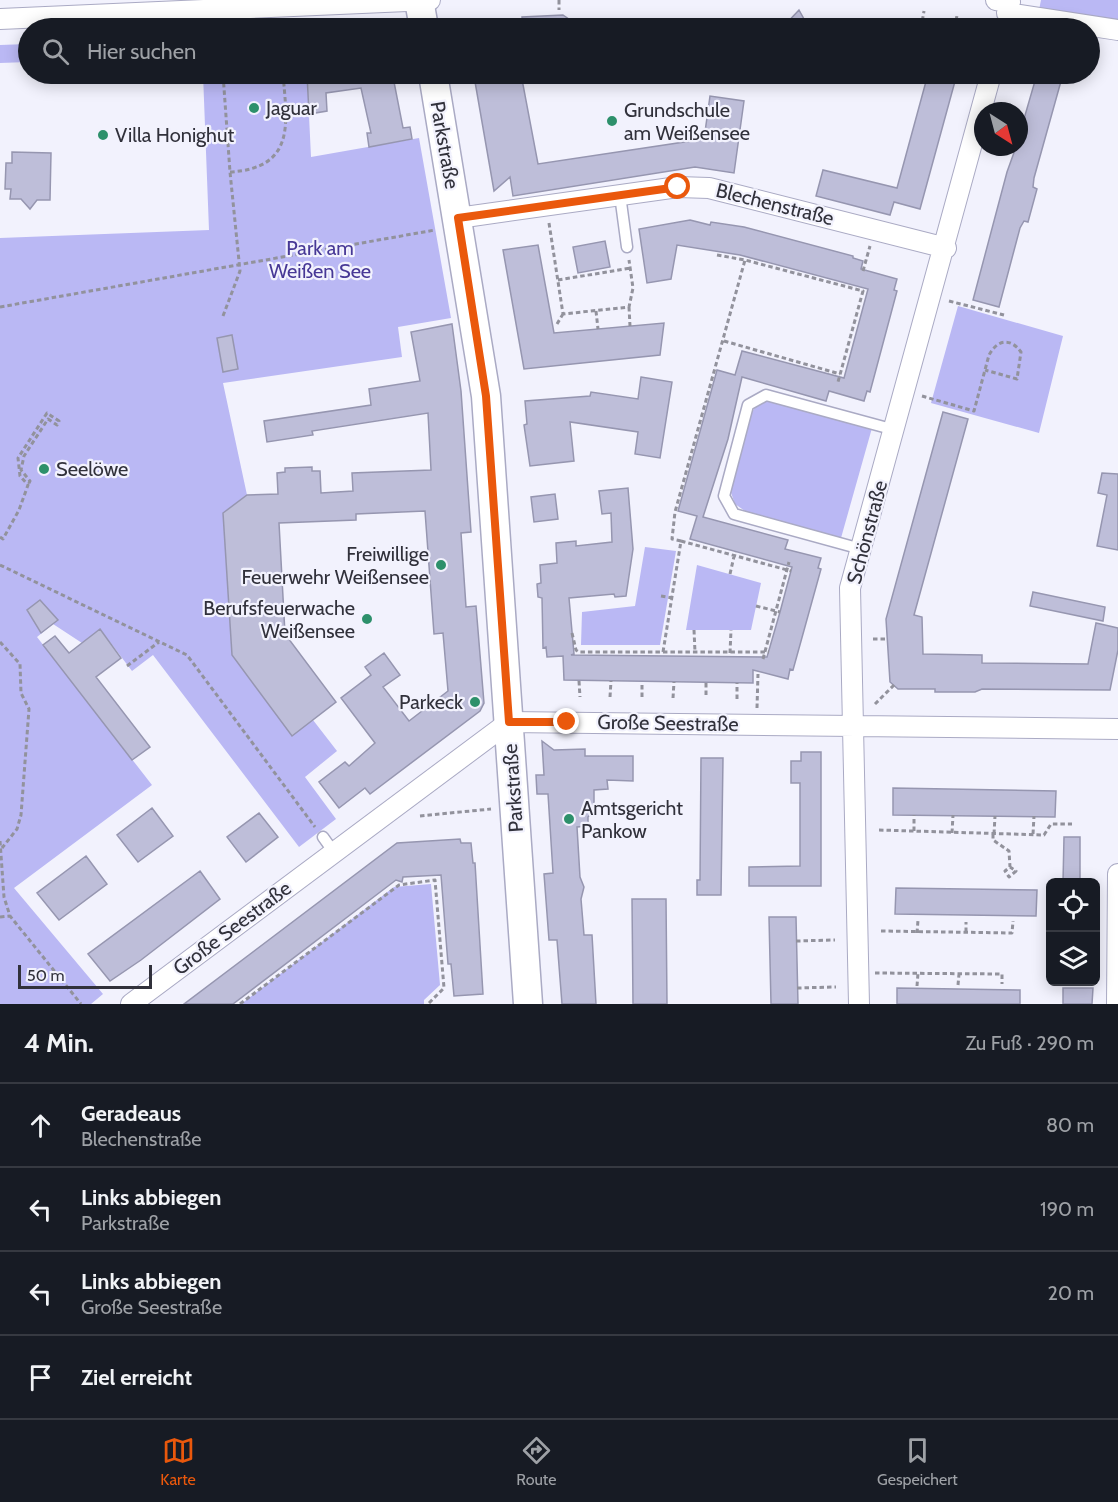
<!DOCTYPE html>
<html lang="de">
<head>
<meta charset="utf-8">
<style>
	:root { --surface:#171b24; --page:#20242c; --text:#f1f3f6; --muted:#9ea1a6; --line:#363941; --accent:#ea580c }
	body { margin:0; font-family:Cabin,sans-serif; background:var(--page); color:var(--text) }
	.controls { position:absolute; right:18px; bottom:18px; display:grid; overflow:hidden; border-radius:9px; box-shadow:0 3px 15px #0003 }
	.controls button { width:54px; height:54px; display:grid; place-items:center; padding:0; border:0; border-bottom:2px solid var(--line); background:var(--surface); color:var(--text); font:30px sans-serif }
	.compass { position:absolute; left:974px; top:102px; width:54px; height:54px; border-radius:50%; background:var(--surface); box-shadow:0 3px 15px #0003; rotate:144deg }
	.scale { position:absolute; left:18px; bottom:15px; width:134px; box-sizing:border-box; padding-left:6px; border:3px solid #31313b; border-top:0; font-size:16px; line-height:21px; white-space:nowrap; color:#31313b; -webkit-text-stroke:4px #f2f2fd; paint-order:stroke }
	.stop { position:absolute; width:18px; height:18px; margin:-14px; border:4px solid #ea580c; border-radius:50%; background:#fff }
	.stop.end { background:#ea580c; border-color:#fff; box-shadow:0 2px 6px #0008 }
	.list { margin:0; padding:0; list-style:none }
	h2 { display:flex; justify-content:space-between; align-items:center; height:78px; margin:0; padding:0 24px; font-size:26px }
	h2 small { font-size:20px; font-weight:400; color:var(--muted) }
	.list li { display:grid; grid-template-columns:39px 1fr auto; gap:18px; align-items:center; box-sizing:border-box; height:84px; padding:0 24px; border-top:2px solid var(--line) }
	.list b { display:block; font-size:22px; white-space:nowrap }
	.list p { margin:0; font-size:20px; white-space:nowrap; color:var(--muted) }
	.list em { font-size:20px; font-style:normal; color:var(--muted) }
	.icon { flex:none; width:33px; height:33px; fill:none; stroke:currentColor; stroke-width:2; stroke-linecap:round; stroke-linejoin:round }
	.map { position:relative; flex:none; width:1118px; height:1004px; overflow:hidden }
	.search { position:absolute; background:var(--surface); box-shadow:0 3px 15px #0003; left:18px; right:18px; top:18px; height:66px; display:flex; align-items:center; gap:15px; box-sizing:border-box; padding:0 21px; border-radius:33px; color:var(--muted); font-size:22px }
	.sheet { height:414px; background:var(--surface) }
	nav { display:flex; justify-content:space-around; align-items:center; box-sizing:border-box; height:84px; border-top:2px solid var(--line); background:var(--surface); font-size:16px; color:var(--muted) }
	nav a { display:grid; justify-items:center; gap:3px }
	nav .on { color:var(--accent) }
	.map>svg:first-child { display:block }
</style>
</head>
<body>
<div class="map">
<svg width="1118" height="1004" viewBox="0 0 1118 1004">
	<rect width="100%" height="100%" fill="#f2f2fd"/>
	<path fill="#bab8f4" d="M1041,0h77v22l-79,-12z
		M28,44v18l-28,1v-18z
		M203,74h104l4,83 108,-19 32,180 -53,9 4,30 -179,26 24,112 -24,18 9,142 60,80 21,-15 24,31 -32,26 31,42 -37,28 -146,-192 -21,16 -32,-42 -18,14 -29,-19 -16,13 115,148 -138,103 89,106 -12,10h-91v-766l209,-8z
		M958,306l105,30 -24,97 -108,-30z
		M770,400l102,28 -31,110 -96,-27 -10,-7 -5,-14 19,-74 8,-11z
		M645,547l31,4 -16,94h-79l1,-33 53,-6z
		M697,565l64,18 -10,47h-65z
		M431,884l9,101 -16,15v4h-183l153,-117z"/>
	<path fill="#bebed9" stroke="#9696b0" stroke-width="1.5" d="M799,10l10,18h-27z
		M563,15l19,13h-59l-1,-11z
		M307,74h91l1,8h-5l9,46 7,-1 2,12 -43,8 -2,-14h4l-10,-45 -35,5 1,18 -18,3z
		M486,74h35l17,90 166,-25 6,-43 34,5 -10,72 -39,-6 -182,29 -3,-19 -16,14 -20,-115z
		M928,74h29l-37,135 -26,-7 -4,13 -74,-19 7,-26 74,18z
		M1037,74h26l-29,104 -1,9 4,2 -9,33 -4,-1 -4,7 -21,79 -26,-7 34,-128 9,-25h3v-11z
		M12,152l39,1 -1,47h-13l-7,9 -9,-10h-11l1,-10h-6l1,-26h6z
		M690,220l20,5 1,-3 33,5 109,29v2l10,3 -2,8 36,10 -3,11 3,1 -27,101 -3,-1 -3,10 -35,-10 -3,10 -84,-24 -14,62 -25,78 85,23 -3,9 36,9 -3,10 3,1 -28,101 -3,-1 -2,10 -35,-9v13l-189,-3 -1,-24 -16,1 -1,-10 -3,1 -1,-50 -4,-1 -1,-13 4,-1 -1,-18 17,-2 -1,-20 20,-2v5l36,-4 -1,-29 -9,1 -3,-23 29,-3 5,61 -7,47 -11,1 -1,-3 -45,4 5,56 -3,1 196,2 13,-45 12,-45 -102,-28 7,-23 -19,-5 39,-141 18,5 7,-24 102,27 24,-89 -128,-34 -63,-10 -6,34 -24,4 -8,-54z
		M605,241l5,26 -32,6 -5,-26z
		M538,245l16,88 110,-10 -4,32 -136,14 -21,-119z
		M452,324l9,67 10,141 -10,1 5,74 10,-1 8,97 -4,8 -110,83 -5,-6 -26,20 -20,-26 26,-20 4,4 26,-23 -34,-45 30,-23 -6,-8 19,-14 16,22 -17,12 26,34 39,-30 -5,-58 -9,1 -9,-123 -69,3v6l-77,3 6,111 51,68 -44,34 -60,-81 -9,-142 24,-18 31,-1 -1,-21 8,-1v-4l27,-1v4h8l1,22 32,-2 -1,-18 79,-3 -3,-57 -116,18 1,4 -46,7 -3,-21 107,-16 -2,-16 51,-8 -9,-49z
		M232,335l6,34 -15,3 -6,-34z
		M641,377l31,5 -12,76 -25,-4 3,-22 -68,-10 4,39 -44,5 -6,-41 3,-1 -2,-23 65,-5 1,-4 47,7z
		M943,412l25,7 -54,196 8,2 1,37 59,1v8l106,1 8,-41 22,5v22l-8,40 -128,-1 -7,3h-40v-3h-37l-8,-7 -4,-63z
		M1102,473l16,1v76l-21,-4 10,-51 -9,-2z
		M555,494l3,25 -24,3 -3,-25z
		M1033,592l72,15 -2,14 -73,-15z
		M40,600l18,20 -17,13 -14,-23z
		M100,629l21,29 -25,19 54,70 -18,13 -89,-115 12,-9 14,17z
		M542,741l12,9 31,-1v7h48v25l-26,-1 1,9 -14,1v21l-6,6v9l-11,1 3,50 4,10 -3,12 3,36h8l4,69h-34l-5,-64h-8l-5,-66 9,-1 -5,-79h-11l-1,-19h8z
		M801,752h20v134h-72v-19l51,-1v-83h-9v-22h10z
		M701,758h22l-2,137h-24v-15h3z
		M893,788l163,3 -1,26 -162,-2z
		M152,808l21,28 -35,26 -21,-27z
		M259,813l19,24 -32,25 -19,-25z
		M1064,837h16v45h-17z
		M460,839l1,4h10l2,20h2l8,131 -29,2 -3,-32h-3l-7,-89 -38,2 -1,5 -6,-2 -163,124h-49l213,-161z
		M86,856l21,28 -48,36 -22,-27z
		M200,871l20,28 -79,61 -31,21 -22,-27z
		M896,888l141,2 -1,26 -141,-2z
		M632,899h34l1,105h-34z
		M769,917h27l2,87h-27z
		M897,988l123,2v14h-123z
		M1063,988h30l-1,16h-29z"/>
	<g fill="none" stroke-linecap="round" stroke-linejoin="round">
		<defs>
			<path id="lane" d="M620,195l7,52
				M861,549l-127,-35 -10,-18 24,-91 18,-10 129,35
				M323,837l10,14"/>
			<path id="street" d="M996,0l14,2
				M1007,13l111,17
				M0,19l430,-19
				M458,218l220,-31 31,1 237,60
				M131,1004l378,-282 609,7
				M859,1004l-9,-416 141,-514
				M1117,1004l1,-130"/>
			<path id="secondary" d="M419,0l5,28
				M433,74l53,322 42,608"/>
		</defs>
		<use href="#lane" stroke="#aaaac4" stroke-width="13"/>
		<use href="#street" stroke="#aaaac4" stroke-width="22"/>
		<use href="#secondary" stroke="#aaaac4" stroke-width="31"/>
		<path stroke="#92929c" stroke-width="3" stroke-dasharray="4.5 3" stroke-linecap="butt" d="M559,0v10
			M921,28l3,-17
			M955,28l2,-13
			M230,172c66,-4 57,-49 53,-98
			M549,223l14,91 66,-7 4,-19 -4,-28
			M717,255l28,5 118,31 -25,91
			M863,271l7,-25
			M558,280l73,-12
			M949,301l55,14
			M0,307l435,-77
			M629,307l1,19
			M596,311l2,18
			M223,316l17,-45 -10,-99 -7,-98
			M557,324l6,-10
			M724,341l116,33
			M922,396l52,15 15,-56c8,-15 21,-18 32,-3l-4,27 -32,-9
			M0,537l3,2 16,-29 9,-25 -8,-9 -2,-18 29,-45 12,8 -2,4 -9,-6 -24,37 -3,14 9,11 -2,4
			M681,541l-9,-2 3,-27 70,-252
			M0,565l187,90 128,172
			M730,574l5,-22
			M661,596l11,2
			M756,606l24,6
			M694,630l1,22
			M572,633l4,17 3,2h190
			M873,639h13
			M0,642l20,22 1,29 8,16 -8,106 -4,14 -15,19
			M663,652l18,-111 110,30
			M730,653l1,-23
			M763,659l26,-97
			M127,666l32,-24
			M579,681l1,16
			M706,683v15
			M610,697l1,-16
			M642,697v-15
			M673,698l1,-16
			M737,699v-16
			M875,704l19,-19
			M757,708l1,-34
			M420,816l71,-7
			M879,830l165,5 7,-11h21
			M914,831v-16
			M952,833l1,-18
			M993,834v6l16,11 1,16 -5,4 4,6 7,-6 -6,-4
			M994,834l1,-18
			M1033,834l1,-18
			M0,841l4,56 6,19 71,88
			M0,917l10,-1
			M881,931l131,2 1,-12
			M966,932v-10
			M917,933l1,-13
			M796,941l39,-1
			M875,973l127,1v10
			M958,985l1,-11
			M917,986l1,-13
			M797,988l39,-1
			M240,1004l159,-119 36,-5 9,108 -16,16"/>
		<use href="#lane" stroke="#fff" stroke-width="10"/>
		<use href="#street" stroke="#fff" stroke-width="20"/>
		<use href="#secondary" stroke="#fff" stroke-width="28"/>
	</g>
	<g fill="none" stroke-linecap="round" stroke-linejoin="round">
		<path stroke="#ea580c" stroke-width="8" d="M567,722h-58l-23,-326 -28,-178 220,-31"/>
	</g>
	<g fill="#2d906b" stroke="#f2f2fd" stroke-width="2">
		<circle cx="254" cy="108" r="6"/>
		<circle cx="612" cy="121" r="6"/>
		<circle cx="103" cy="135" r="6"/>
		<circle cx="44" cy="469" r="6"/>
		<circle cx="441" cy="565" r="6"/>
		<circle cx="367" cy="619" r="6"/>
		<circle cx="475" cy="702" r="6"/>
		<circle cx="569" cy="819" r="6"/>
	</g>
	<g text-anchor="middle" stroke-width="4.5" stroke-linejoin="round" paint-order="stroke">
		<g font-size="20" fill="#31313b" stroke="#f2f2fd" text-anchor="start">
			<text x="266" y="115">Jaguar</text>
			<text x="624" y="117">Grundschule<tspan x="624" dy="23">am Weißensee</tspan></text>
			<text x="115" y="142">Villa Honighut</text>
			<text x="56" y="476">Seelöwe</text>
			<text x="429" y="561" text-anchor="end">Freiwillige<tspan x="429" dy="23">Feuerwehr Weißensee</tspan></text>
			<text x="355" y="615" text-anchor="end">Berufsfeuerwache<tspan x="355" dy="23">Weißensee</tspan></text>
			<text x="463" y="709" text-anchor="end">Parkeck</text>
			<text x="581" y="815">Amtsgericht<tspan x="581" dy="23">Pankow</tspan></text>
		</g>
		<g font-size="20" fill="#31313b" stroke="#f2f2fd">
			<text transform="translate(445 145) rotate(80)" y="7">Parkstraße</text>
			<text transform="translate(775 204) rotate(14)" y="7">Blechenstraße</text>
			<text transform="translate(867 532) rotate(-75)" y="7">Schönstraße</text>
			<text transform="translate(668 723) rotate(1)" y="7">Große Seestraße</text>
			<text transform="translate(513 788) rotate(-94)" y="7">Parkstraße</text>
			<text transform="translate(232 928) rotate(-37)" y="7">Große Seestraße</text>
		</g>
		<g font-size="20" fill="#473896" stroke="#f2f2fd">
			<text x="320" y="255">Park am<tspan x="320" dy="23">Weißen See</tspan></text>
		</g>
	</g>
</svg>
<div class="controls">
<button><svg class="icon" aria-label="locate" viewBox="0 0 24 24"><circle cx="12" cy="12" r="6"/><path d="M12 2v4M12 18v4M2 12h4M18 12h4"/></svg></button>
<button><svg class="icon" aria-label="layers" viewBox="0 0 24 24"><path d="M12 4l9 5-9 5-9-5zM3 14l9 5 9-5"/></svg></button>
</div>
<svg class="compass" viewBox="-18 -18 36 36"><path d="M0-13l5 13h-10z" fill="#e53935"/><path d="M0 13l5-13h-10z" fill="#9ea1a6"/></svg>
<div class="scale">50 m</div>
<div class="stop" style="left:678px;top:187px"></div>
<div class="stop end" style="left:567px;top:722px"></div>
<div class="search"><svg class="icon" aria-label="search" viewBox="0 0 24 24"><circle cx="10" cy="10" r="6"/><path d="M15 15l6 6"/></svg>Hier suchen</div>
</div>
<section class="sheet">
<h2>4 Min.<small>Zu Fuß · 290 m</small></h2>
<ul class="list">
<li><svg class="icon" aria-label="ahead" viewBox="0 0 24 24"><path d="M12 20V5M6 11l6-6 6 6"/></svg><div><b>Geradeaus</b><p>Blechenstraße</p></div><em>80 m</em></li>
<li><svg class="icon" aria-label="left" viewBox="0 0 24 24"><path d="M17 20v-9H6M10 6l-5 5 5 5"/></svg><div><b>Links abbiegen</b><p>Parkstraße</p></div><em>190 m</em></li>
<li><svg class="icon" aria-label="left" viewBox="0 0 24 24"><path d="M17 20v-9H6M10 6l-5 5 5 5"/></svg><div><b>Links abbiegen</b><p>Große Seestraße</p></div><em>20 m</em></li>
<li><svg class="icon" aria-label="arrive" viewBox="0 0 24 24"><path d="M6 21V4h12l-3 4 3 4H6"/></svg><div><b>Ziel erreicht</b></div></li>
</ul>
</section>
<nav>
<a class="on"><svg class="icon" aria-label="map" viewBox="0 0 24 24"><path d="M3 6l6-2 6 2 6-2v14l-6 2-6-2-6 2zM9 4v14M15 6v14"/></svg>Karte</a>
<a><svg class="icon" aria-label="directions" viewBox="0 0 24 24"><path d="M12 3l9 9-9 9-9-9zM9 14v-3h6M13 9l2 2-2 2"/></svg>Route</a>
<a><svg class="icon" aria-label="saved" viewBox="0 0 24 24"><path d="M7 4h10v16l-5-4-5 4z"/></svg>Gespeichert</a>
</nav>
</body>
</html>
